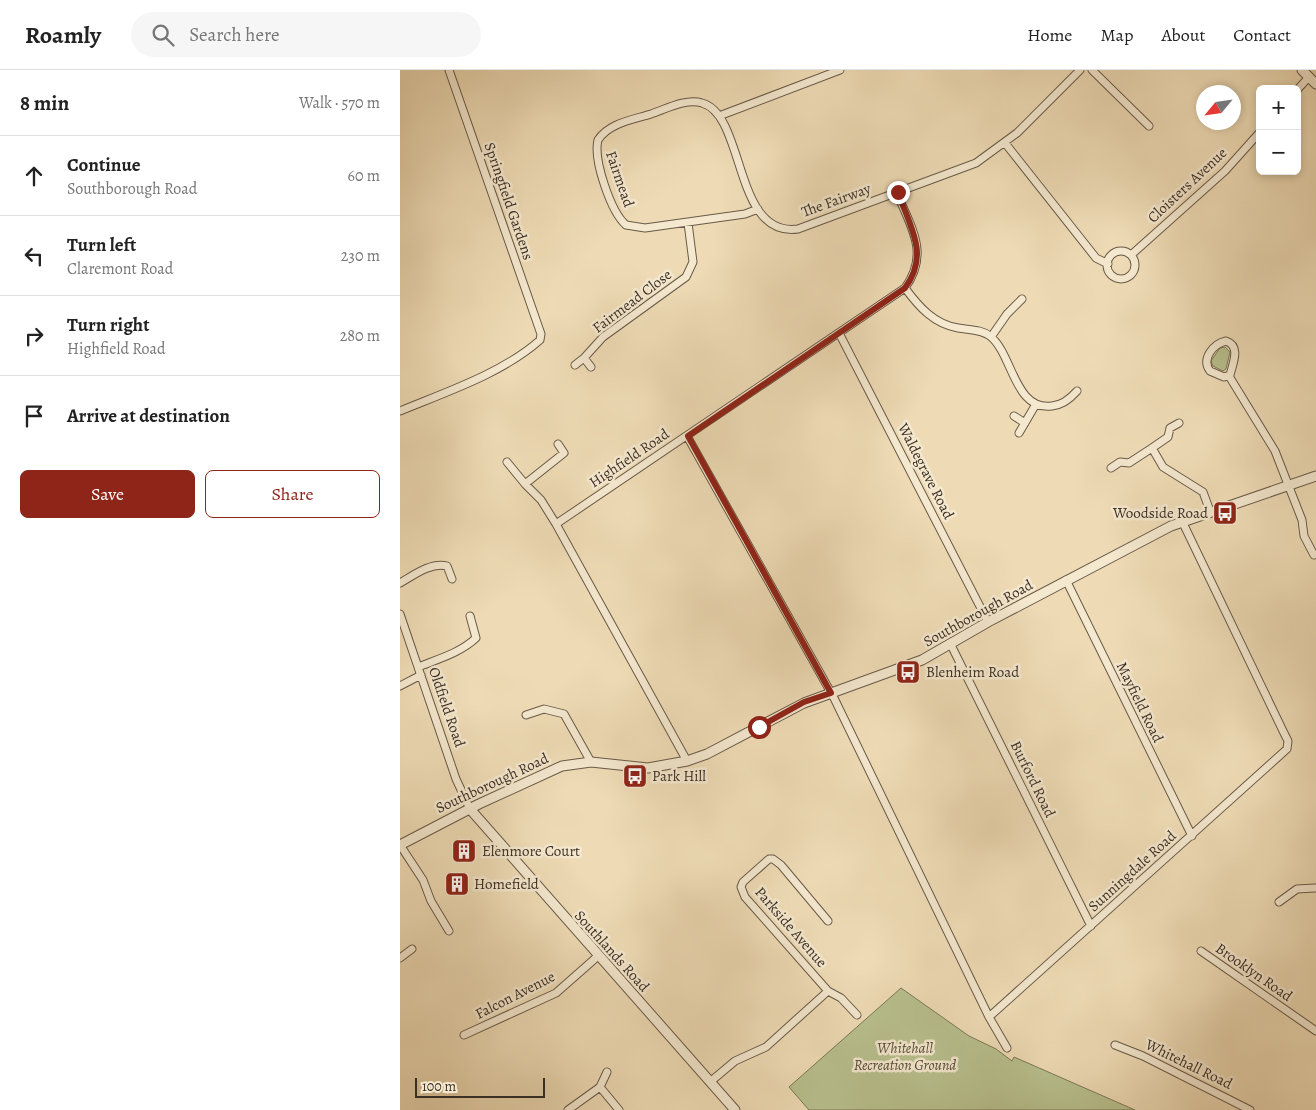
<!DOCTYPE html>
<html lang="en">
<head>
<meta charset="utf-8">
<style>
	:root { --surface:#fff; --page:#f6f6f6; --text:#222; --muted:#767676; --line:#e0e0e0; --accent:#8f2418 }
	body { margin:0; font-family:Alegreya,serif; background:var(--page); color:var(--text) }
	.controls { position:absolute; right:15px; top:15px; display:grid; overflow:hidden; border-radius:8px; box-shadow:0 2px 8px #0003 }
	.controls button { width:45px; height:45px; display:grid; place-items:center; padding:0; border:0; border-bottom:1px solid var(--line); background:var(--surface); color:var(--text); font:25px sans-serif }
	.compass { position:absolute; left:796px; top:15px; width:45px; height:45px; border-radius:50%; background:var(--surface); box-shadow:0 2px 8px #0003; rotate:241deg }
	.scale { position:absolute; left:15px; bottom:12px; width:130px; box-sizing:border-box; padding-left:5px; border:2px solid #3c2f24; border-top:0; font-size:14px; line-height:18px; white-space:nowrap; color:#3c2f24; -webkit-text-stroke:4px #f4e8cf; paint-order:stroke }
	.stop { position:absolute; width:15px; height:15px; margin:-11px; border:4px solid #8f2418; border-radius:50%; background:#fff }
	.stop.end { background:#8f2418; border-color:#fff; box-shadow:0 1px 5px #0008 }
	.list { margin:0; padding:0; list-style:none }
	h2 { display:flex; justify-content:space-between; align-items:center; height:65px; margin:0; padding:0 20px; font-size:21px }
	h2 small { font-size:16px; font-weight:400; color:var(--muted) }
	.list li { display:grid; grid-template-columns:32px 1fr auto; gap:15px; align-items:center; box-sizing:border-box; height:80px; padding:0 20px; border-top:1px solid var(--line) }
	.list b { display:block; font-size:19px; white-space:nowrap }
	.list p { margin:0; font-size:16px; white-space:nowrap; color:var(--muted) }
	.list em { font-size:16px; font-style:normal; color:var(--muted) }
	.actions { display:flex; gap:10px; padding:15px 20px }
	.actions a { flex:1; padding:11px 0; border:1px solid var(--accent); border-radius:8px; text-align:center; font-size:18px; color:var(--accent) }
	.actions .main { background:var(--accent); color:#fff }
	.icon { flex:none; width:28px; height:28px; fill:none; stroke:currentColor; stroke-width:2; stroke-linecap:round; stroke-linejoin:round }
	.map { position:relative; flex:none; width:916px; height:1040px; overflow:hidden }
	header { display:flex; align-items:center; gap:30px; box-sizing:border-box; height:70px; padding:0 25px; background:var(--surface); border-bottom:1px solid var(--line) }
	header strong { font-size:24px }
	nav { display:flex; gap:28px; margin-inline-start:auto; font-size:18px }
	.search { width:350px; height:45px; background:var(--page); display:flex; align-items:center; gap:12px; box-sizing:border-box; padding:0 18px; border-radius:28px; color:var(--muted); font-size:19px }
	main { display:flex }
	aside { flex:1; background:var(--surface) }
	.map>svg:first-child { display:block }
</style>
</head>
<body>
<header>
<strong>Roamly</strong>
<div class="search"><svg class="icon" aria-label="search" viewBox="0 0 24 24"><circle cx="10" cy="10" r="6"/><path d="M15 15l6 6"/></svg>Search here</div>
<nav><a>Home</a><a>Map</a><a>About</a><a>Contact</a></nav>
</header>
<main>
<aside>
<h2>8 min<small>Walk · 570 m</small></h2>
<ul class="list">
<li><svg class="icon" aria-label="ahead" viewBox="0 0 24 24"><path d="M12 20V5M6 11l6-6 6 6"/></svg><div><b>Continue</b><p>Southborough Road</p></div><em>60 m</em></li>
<li><svg class="icon" aria-label="left" viewBox="0 0 24 24"><path d="M17 20v-9H6M10 6l-5 5 5 5"/></svg><div><b>Turn left</b><p>Claremont Road</p></div><em>230 m</em></li>
<li><svg class="icon" aria-label="right" viewBox="0 0 24 24"><path d="M7 20v-9h11M14 6l5 5-5 5"/></svg><div><b>Turn right</b><p>Highfield Road</p></div><em>280 m</em></li>
<li><svg class="icon" aria-label="arrive" viewBox="0 0 24 24"><path d="M6 21V4h12l-3 4 3 4H6"/></svg><div><b>Arrive at destination</b></div></li>
</ul>
<div class="actions"><a class="main">Save</a><a>Share</a></div>
</aside>
<div class="map">
<svg width="916" height="1040" viewBox="0 0 916 1040">
	<rect width="100%" height="100%" fill="#eedbb5"/>
	<filter id="stains"><feTurbulence type="fractalNoise" baseFrequency=".004" numOctaves="4"/><feColorMatrix values="0 0 0 0 .2 0 0 0 0 .09 0 0 0 0 .02 0 0 0 .5 -.17"/></filter>
	<radialGradient id="worn" r=".72"><stop offset=".6" stop-color="#630" stop-opacity="0"/><stop offset="1" stop-color="#630" stop-opacity=".3"/></radialGradient>
	<path fill="#b8c08e" stroke="#7a7859" d="M825,277l5,5 -4,17 -3,2 -10,-5 -2,-5 9,-13z
		M501,918l68,48 27,13 16,12 2,-4 121,53h-326l-20,-23z"/>
	<g fill="none" stroke-linecap="round" stroke-linejoin="round">
		<defs>
			<path id="minor" d="M692,0l57,56
				M897,20l12,-13
				M319,46l121,-46
				M605,73l91,115 12,6
				M358,139l-13,5 -100,14 -19,-3c-15,-13 -33,-65 -28,-85 11,-17 34,-20 53,-26 15,-5 35,-16 51,-11 44,12 31,135 96,126l178,-66 41,-30 63,-63
				M707 195a14 14 0 1 1 28 0a14 14 0 1 1-28 0Z
				M731,185l94,-84 35,-39
				M505,218c14,19 29,36 53,40 11,2 23,1 32,8 23,18 24,75 62,70 10,-1 18,-7 25,-15
				M439,263l149,289
				M591,267l16,-23 15,-15
				M826,271c15,5 7,22 4,34l-6,2 -14,-6c-9,-12 3,-27 16,-30z
				M184,288l7,9
				M175,295l9,-7 19,-21 83,-60 7,-15 -5,-39
				M829,306l46,75 27,69 2,16 10,19
				M0,341c46,-19 103,-38 140,-71l1,-6 -92,-264
				M614,346l11,7
				M619,363l17,-29
				M287,366l147,262 155,319 18,31
				M158,374l6,9 -39,31 16,16 15,24 131,237
				M752,378l16,-11 2,-9 9,-5
				M107,392l18,22
				M711,398l9,-6 9,1 23,-15 11,19 40,25 7,19
				M156,454l349,-236c25,-35 6,-60 -8,-95
				M666,510l126,256
				M0,513c14,-8 31,-21 47,-17l5,13
				M0,544l56,165 14,30
				M550,573l141,283
				M18,597c20,-8 42,-14 58,-29l-6,-22
				M0,616l21,-11
				M126,645l18,-6 20,5 27,48
				M0,775l23,35 8,21 18,30
				M879,832l18,-13 18,-1
				M801,881l115,80
				M0,888l12,-9
				M428,921l13,7 16,17
				M589,947l298,-268 1,-8 -5,-10 -101,-210
				M64,965l92,-42 42,-37
				M715,975l28,11 107,54
				M310,1012l25,-21 31,-14 62,-56 -83,-94 -4,-10 2,-5 26,-23h4l8,6 47,56
				M200,1017l19,23
				M168,1040l32,-23 7,-15"/>
			<path id="tertiary" d="M902,0l14,14
				M70,739l265,301
				M0,775l79,-41 83,-38 29,-4 57,6 39,-7 20,-7 97,-51 118,-43 66,-38 183,-96 145,-50"/>
		</defs>
		<use href="#minor" stroke="#685a48" stroke-width="9"/>
		<use href="#tertiary" stroke="#685a48" stroke-width="11"/>
		<use href="#minor" stroke="#f4e8cf" stroke-width="7"/>
		<use href="#tertiary" stroke="#f4e8cf" stroke-width="9"/>
	</g>
	<g fill="none" stroke-linecap="round" stroke-linejoin="round">
		<path stroke="#8f2418" stroke-width="6" d="M359,657l45,-25 27,-9 -143,-257 217,-148c25,-34 5,-60 -7,-96"/>
	</g>
	<defs>
		<symbol id="bus-square" viewBox="-11 -11 22 22"><rect x="-9" y="-9" width="18" height="18" rx="4" fill="#8f2418" stroke="#f4e8cf"/><path d="M-5-6H5V4H4V6H2V4H-2V6H-4V4H-5ZM-3.5-4V0h7V-4ZM-3.5 1.2v1.5H-2V1.2ZM2 1.2v1.5H3.5V1.2Z" fill="#fff"/></symbol>
		<symbol id="building-square" viewBox="-11 -11 22 22"><rect x="-9" y="-9" width="18" height="18" rx="4" fill="#8f2418" stroke="#f4e8cf"/><path d="M-4-6H4V6H1V3H-1V6H-4ZM-2.5-4.3h1.7v1.8h-1.7ZM.8-4.3h1.7v1.8H.8ZM-2.5-1h1.7V.8h-1.7ZM.8-1h1.7V.8H.8Z" fill="#fff"/></symbol>
	</defs>
	<g fill-rule="evenodd">
		<use href="#bus-square" x="811" y="429" width="28" height="28"/>
		<use href="#bus-square" x="494" y="588" width="28" height="28"/>
		<use href="#bus-square" x="221" y="692" width="28" height="28"/>
		<use href="#building-square" x="50" y="767" width="28" height="28"/>
		<use href="#building-square" x="43" y="800" width="28" height="28"/>
	</g>
	<g text-anchor="middle" stroke-width="5" stroke-linejoin="round" paint-order="stroke">
		<g font-size="15" fill="#3c2f24" stroke="#f4e8cf">
			<text transform="translate(220 109) rotate(71)" y="5">Fairmead</text>
			<text transform="translate(787 115) rotate(-43)" y="5">Cloisters Avenue</text>
			<text transform="translate(436 130) rotate(-20)" y="5">The Fairway</text>
			<text transform="translate(109 131) rotate(71)" y="5">Springfield Gardens</text>
			<text transform="translate(232 231) rotate(-37)" y="5">Fairmead Close</text>
			<text transform="translate(229 388) rotate(-34)" y="5">Highfield Road</text>
			<text transform="translate(526 401) rotate(63)" y="5">Waldegrave Road</text>
			<text transform="translate(578 543) rotate(-29)" y="5">Southborough Road</text>
			<text transform="translate(740 632) rotate(64)" y="5">Mayfield Road</text>
			<text transform="translate(47 637) rotate(71)" y="5">Oldfield Road</text>
			<text transform="translate(633 709) rotate(64)" y="5">Burford Road</text>
			<text transform="translate(92 713) rotate(-25)" y="5">Southborough Road</text>
			<text transform="translate(732 801) rotate(-42)" y="5">Sunningdale Road</text>
			<text transform="translate(391 857) rotate(49)" y="5">Parkside Avenue</text>
			<text transform="translate(212 881) rotate(48)" y="5">Southlands Road</text>
			<text transform="translate(854 902) rotate(35)" y="5">Brooklyn Road</text>
			<text transform="translate(115 925) rotate(-27)" y="5">Falcon Avenue</text>
			<text transform="translate(789 994) rotate(26)" y="5">Whitehall Road</text>
		</g>
		<g font-size="15" fill="#3c2f24" stroke="#f4e8cf" text-anchor="start">
			<text x="808" y="448" text-anchor="end">Woodside Road</text>
			<text x="526" y="607">Blenheim Road</text>
			<text x="252" y="711">Park Hill</text>
			<text x="82" y="786">Elenmore Court</text>
			<text x="74" y="819">Homefield</text>
		</g>
		<g font-size="15" font-style="italic" fill="#554c39" stroke="#f4e8cf">
			<text x="505" y="983">Whitehall<tspan x="505" dy="17">Recreation Ground</tspan></text>
		</g>
	</g>
	<rect width="100%" height="100%" filter="url(#stains)"/>
	<rect width="100%" height="100%" fill="url(#worn)"/>
</svg>
<div class="controls">
<button>+</button>
<button>−</button>
</div>
<svg class="compass" viewBox="-18 -18 36 36"><path d="M0-13l5 13h-10z" fill="#e53935"/><path d="M0 13l5-13h-10z" fill="#767676"/></svg>
<div class="scale">100 m</div>
<div class="stop" style="left:359px;top:657px"></div>
<div class="stop end" style="left:498px;top:122px"></div>
</div>
</main>
</body>
</html>
